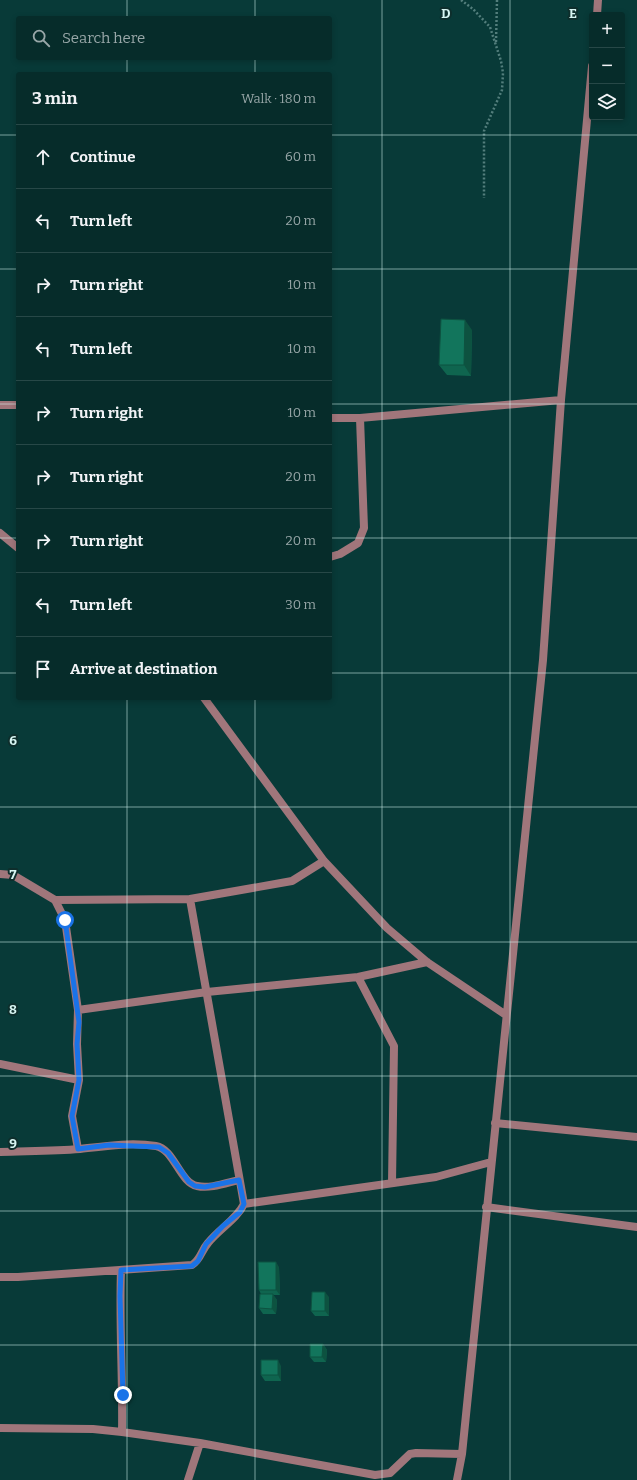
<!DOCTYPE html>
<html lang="en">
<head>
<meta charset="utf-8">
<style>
	:root { --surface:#062c2a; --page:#0f3432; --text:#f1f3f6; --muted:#98a7a8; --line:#274847 }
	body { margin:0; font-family:Bitter,serif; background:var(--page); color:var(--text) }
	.controls { position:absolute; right:12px; top:12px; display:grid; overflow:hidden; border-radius:4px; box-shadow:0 2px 6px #0003 }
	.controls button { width:36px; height:36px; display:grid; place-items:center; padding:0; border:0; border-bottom:1px solid var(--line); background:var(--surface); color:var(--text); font:20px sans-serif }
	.stop { position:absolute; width:12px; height:12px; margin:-9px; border:3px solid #1a73e8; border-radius:50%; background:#fff }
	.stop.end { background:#1a73e8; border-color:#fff; box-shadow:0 1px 4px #0008 }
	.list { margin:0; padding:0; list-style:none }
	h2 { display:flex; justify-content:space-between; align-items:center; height:52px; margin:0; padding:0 16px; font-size:17px }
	h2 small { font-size:13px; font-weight:400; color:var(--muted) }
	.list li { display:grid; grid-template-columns:26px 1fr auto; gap:12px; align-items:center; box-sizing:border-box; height:64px; padding:0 16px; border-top:1px solid var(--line) }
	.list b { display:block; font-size:15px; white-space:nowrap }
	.list em { font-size:13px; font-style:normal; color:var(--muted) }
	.icon { flex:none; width:22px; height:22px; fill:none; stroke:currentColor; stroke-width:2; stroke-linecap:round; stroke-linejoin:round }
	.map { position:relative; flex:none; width:637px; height:1480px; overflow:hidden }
	.search { position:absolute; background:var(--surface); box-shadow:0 2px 6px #0003; left:16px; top:16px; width:316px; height:44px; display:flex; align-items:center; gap:10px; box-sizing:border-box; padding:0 14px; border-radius:4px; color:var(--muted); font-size:15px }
	.panel { position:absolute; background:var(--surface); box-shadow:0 2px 6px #0003; left:16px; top:72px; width:316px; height:628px; border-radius:4px }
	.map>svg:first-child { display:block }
</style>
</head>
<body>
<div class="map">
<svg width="637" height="1480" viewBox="0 0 637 1480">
	<rect width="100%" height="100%" fill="#083a38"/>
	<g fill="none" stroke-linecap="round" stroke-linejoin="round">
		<path stroke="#537e7c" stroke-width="2.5" stroke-dasharray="2 2" stroke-linecap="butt" d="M461,0l12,9 17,18 11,34 2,12 -1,17 -18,41v67
			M496,42l1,-42"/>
		<path stroke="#a0767b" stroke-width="8" d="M597,15l1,-15
			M0,405h18
			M330,418h30l201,-18
			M0,533l18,15
			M330,557l10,-3 18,-11 6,-15 -4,-110
			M204,698l120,163 63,67 40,34 79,53
			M0,874l13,1 42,25 135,-1 102,-18 32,-20
			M190,899l54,305
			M55,900l10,20 13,90 -1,34 2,36 -7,36 6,33
			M358,977l36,69 -2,137
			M78,1010l129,-18 151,-15 69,-15
			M0,1064l79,16
			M495,1123l142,14
			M0,1152c26,-1 53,-1 80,-3 25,-3 51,-7 76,-3 18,3 24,37 41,40 13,3 29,-3 42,-6
			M486,1207l151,20
			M0,1277h18l174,-12c9,-6 9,-14 16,-22 11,-14 29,-24 36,-39l192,-27 55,-15
			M0,1428l93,1 29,3c1,-54 -3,-108 -1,-162
			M122,1432l78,11 175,32 15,-2 20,-19 6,-1 46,1
			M188,1480l12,-37
			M457,1480l5,-26 81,-794 18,-260 31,-334"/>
	</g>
	<path fill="#0f654f" d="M472,330l-1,46 -24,-1 -8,-10z
		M279,1267l1,28h-7l4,5 -1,14h-13l-4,-6 2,-14 -2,-4z
		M329,1297v19h-14l-4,-5z
		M323,1344l4,6 -1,12h-12l-4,-5z
		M281,1366v15h-16l-4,-6z"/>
	<path fill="#0d5240" d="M465,320l7,10 -1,46 -7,-11z
		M276,1262l3,5 1,28 -4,-5z
		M325,1292l4,5v19l-4,-5z
		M273,1294l4,6 -1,14 -4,-5z
		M323,1344l4,6 -1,12 -4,-5z
		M278,1360l3,6v15l-3,-6z"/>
	<path fill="#12755c" stroke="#0d5240" d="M441,319l24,1 -1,45h-25z
		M258,1262h18v28h-17z
		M312,1292h13v19h-14z
		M260,1294h13l-1,15 -13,-1z
		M310,1344h13l-1,13h-12z
		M261,1360h17v15h-17z"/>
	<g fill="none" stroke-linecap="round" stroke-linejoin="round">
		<path stroke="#1a73e8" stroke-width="5" d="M65,920l14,102 -2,22 2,36 -7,36 6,33 31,-4 50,2 9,6 21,29 6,4 10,1 34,-7 5,24 -4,8 -17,14 -17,18 -8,17 -6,5 -71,4 -1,26 3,99"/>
	</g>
	<path fill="none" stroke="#d7f5f2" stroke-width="1" stroke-opacity="0.55" d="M127,0v18M255,0v18M382,0v1480M510,0v1480M127,58v16M255,58v16M0,135h18M330,135h307M0,269h18M330,269h307M0,404h18M330,404h307M0,538h18M330,538h307M0,673h18M330,673h307M127,698v782M255,698v782M0,807h637M0,942h637M0,1076h637M0,1211h637M0,1345h637"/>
	<g font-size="13" text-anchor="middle" font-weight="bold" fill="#d7f5f2" stroke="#0e2e2c" stroke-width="4" stroke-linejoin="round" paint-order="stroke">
		<text x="446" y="18">D</text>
		<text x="573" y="18">E</text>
		<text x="13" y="745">6</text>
		<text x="13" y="879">7</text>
		<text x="13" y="1014">8</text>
		<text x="13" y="1148">9</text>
	</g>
</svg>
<div class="controls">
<button>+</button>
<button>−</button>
<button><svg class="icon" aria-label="layers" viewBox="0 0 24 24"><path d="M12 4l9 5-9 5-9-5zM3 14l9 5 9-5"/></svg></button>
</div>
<div class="stop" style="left:65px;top:920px"></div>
<div class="stop end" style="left:123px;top:1395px"></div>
<div class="search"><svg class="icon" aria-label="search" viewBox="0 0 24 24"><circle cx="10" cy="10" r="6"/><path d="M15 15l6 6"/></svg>Search here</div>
<section class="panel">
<h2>3 min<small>Walk · 180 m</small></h2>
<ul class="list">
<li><svg class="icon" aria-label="ahead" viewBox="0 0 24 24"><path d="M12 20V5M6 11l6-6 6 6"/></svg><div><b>Continue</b></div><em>60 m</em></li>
<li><svg class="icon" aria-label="left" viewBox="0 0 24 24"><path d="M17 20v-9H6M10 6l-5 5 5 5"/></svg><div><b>Turn left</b></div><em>20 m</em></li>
<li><svg class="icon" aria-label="right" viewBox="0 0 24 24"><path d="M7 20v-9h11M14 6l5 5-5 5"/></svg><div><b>Turn right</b></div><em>10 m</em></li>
<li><svg class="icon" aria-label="left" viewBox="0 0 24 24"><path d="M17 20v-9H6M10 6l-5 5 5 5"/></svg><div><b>Turn left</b></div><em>10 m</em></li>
<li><svg class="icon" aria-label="right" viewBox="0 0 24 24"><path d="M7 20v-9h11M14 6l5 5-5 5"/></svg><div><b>Turn right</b></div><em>10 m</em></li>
<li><svg class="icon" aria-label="right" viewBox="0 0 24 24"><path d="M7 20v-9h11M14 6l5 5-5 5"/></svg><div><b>Turn right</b></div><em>20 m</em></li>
<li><svg class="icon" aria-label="right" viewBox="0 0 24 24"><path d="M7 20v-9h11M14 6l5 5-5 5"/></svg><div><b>Turn right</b></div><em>20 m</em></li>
<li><svg class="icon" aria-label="left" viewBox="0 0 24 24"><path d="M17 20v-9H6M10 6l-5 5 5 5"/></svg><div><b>Turn left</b></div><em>30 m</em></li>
<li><svg class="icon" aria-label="arrive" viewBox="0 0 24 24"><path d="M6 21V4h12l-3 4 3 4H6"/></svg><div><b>Arrive at destination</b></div></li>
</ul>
</section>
</div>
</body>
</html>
